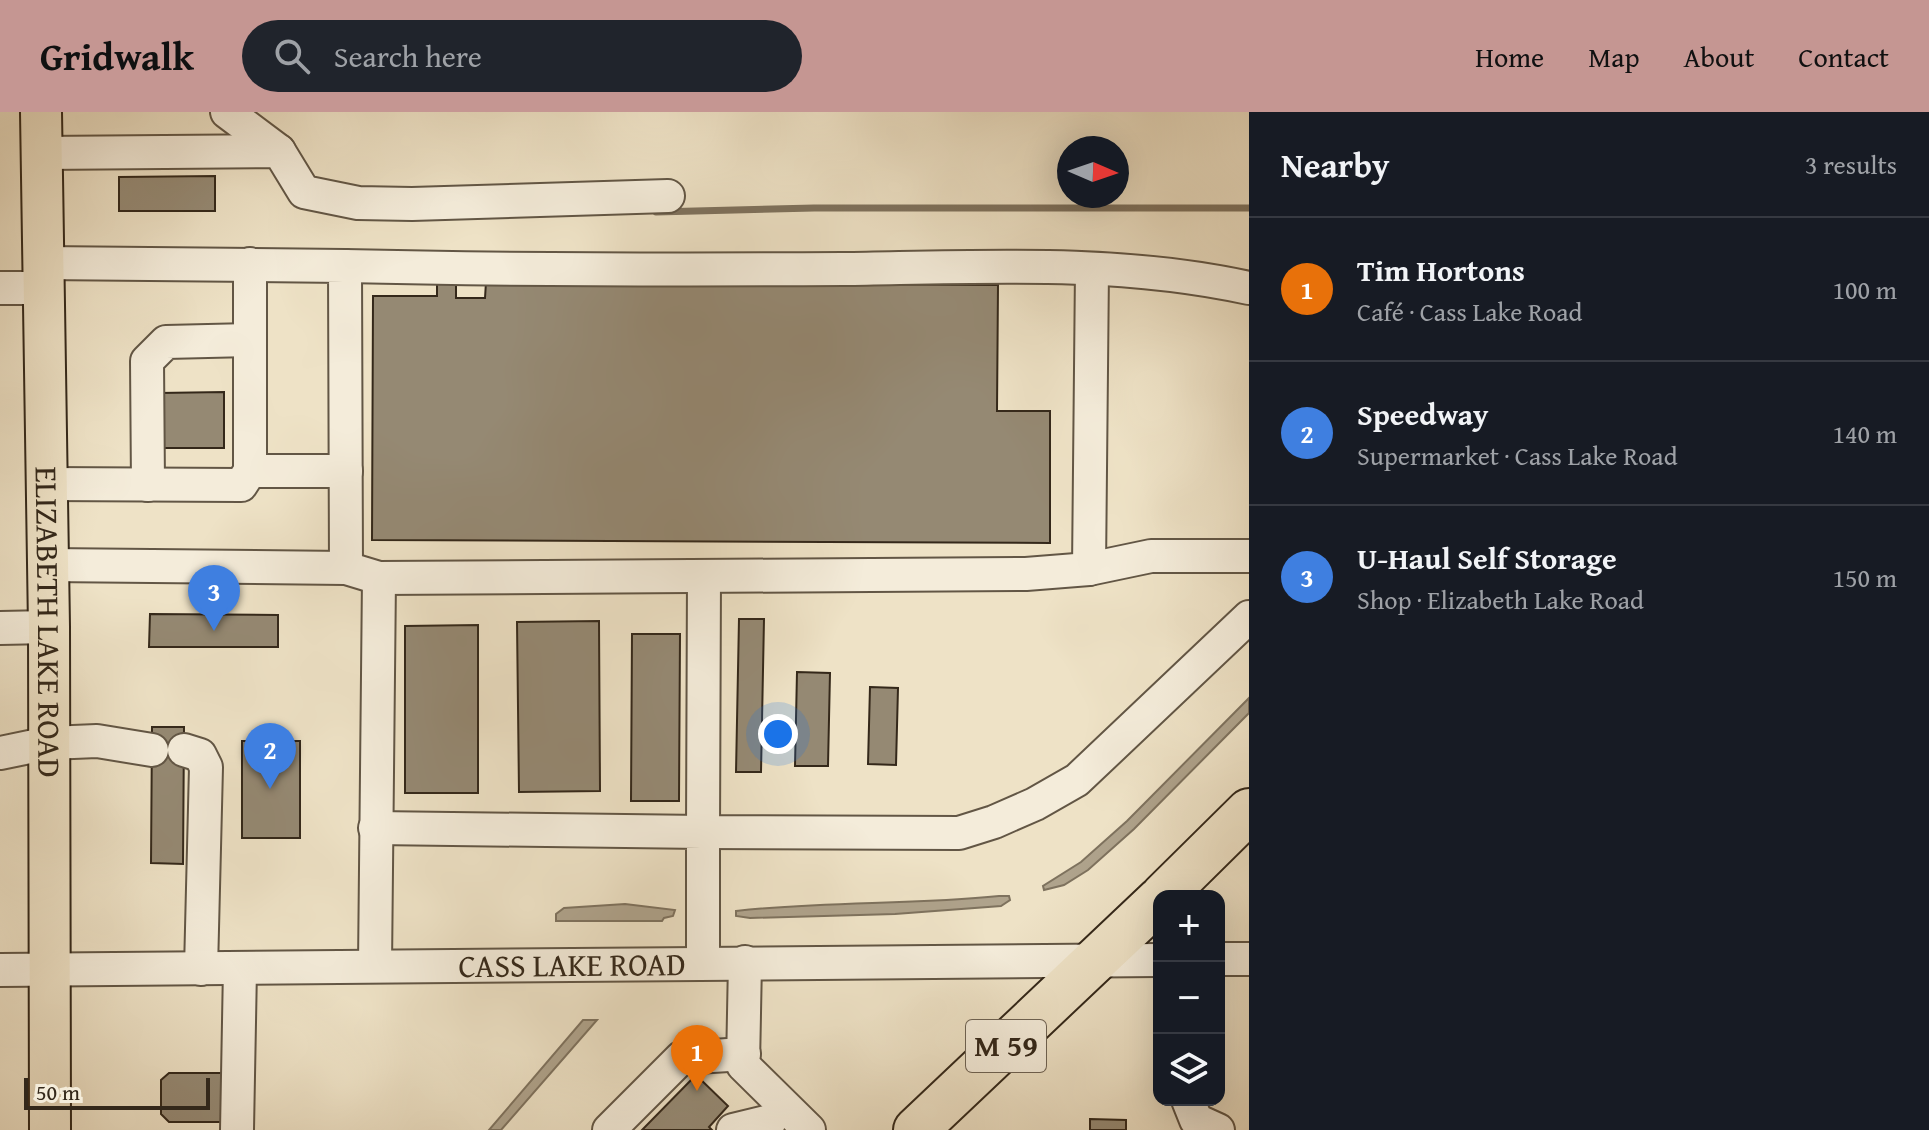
<!DOCTYPE html>
<html lang="en">
<head>
<meta charset="utf-8">
<style>
	:root { --surface:#171b24; --page:#20242c; --text:#f1f3f6; --muted:#9ea1a6; --line:#363941; --accent:#c59692 }
	body { margin:0; font-family:"Gentium Book Plus",serif; background:var(--page); color:var(--text) }
	.controls { position:absolute; right:24px; bottom:24px; display:grid; overflow:hidden; border-radius:16px; box-shadow:0 8px 32px #0002 }
	.controls button { width:72px; height:72px; display:grid; place-items:center; padding:0; border:0; border-bottom:2px solid var(--line); background:var(--surface); color:var(--text); font:40px sans-serif }
	.compass { position:absolute; left:1057px; top:24px; width:72px; height:72px; border-radius:50%; background:var(--surface); box-shadow:0 8px 32px #0002; rotate:92deg }
	.scale { position:absolute; left:24px; bottom:20px; width:186px; box-sizing:border-box; padding-left:8px; border:4px solid #34281a; border-top:0; font-size:22px; line-height:28px; white-space:nowrap; color:#34281a; -webkit-text-stroke:6px #f4ecda; paint-order:stroke }
	.you { position:absolute; left:778px; top:622px; width:28px; height:28px; margin:-20px; border:6px solid #fff; border-radius:50%; background:#1a73e8; box-shadow:0 0 0 12px #1a73e833 }
	.badge { display:grid; place-items:center; width:52px; height:52px; border-radius:50%; background:var(--accent); color:#fff; font-size:26px; font-weight:700 }
	.pin { position:absolute; translate:-50% -66px; filter:drop-shadow(0 2px 4px #0008) }
	.pin::after { content:''; position:absolute; top:42px; width:28px; height:24px; background:inherit; clip-path:polygon(0 0,100% 0,50% 100%) }
	.list { margin:0; padding:0; list-style:none }
	h2 { display:flex; justify-content:space-between; align-items:center; height:104px; margin:0; padding:0 32px; font-size:34px }
	h2 small { font-size:26px; font-weight:400; color:var(--muted) }
	.list li { display:grid; grid-template-columns:52px 1fr auto; gap:24px; align-items:center; box-sizing:border-box; height:144px; padding:0 32px; border-top:2px solid var(--line) }
	.list b { display:block; font-size:30px; white-space:nowrap }
	.list p { margin:0; font-size:26px; white-space:nowrap; color:var(--muted) }
	.list em { font-size:26px; font-style:normal; color:var(--muted) }
	.icon { flex:none; width:44px; height:44px; fill:none; stroke:currentColor; stroke-width:2; stroke-linecap:round; stroke-linejoin:round }
	.map { position:relative; flex:none; width:1249px; height:1018px; overflow:hidden }
	header { display:flex; align-items:center; gap:48px; box-sizing:border-box; height:112px; padding:0 40px; background:var(--accent); color:#111 }
	header strong { font-size:38px }
	nav { display:flex; gap:44px; margin-inline-start:auto; font-size:28px }
	.search { width:560px; height:72px; background:var(--page); display:flex; align-items:center; gap:20px; box-sizing:border-box; padding:0 28px; border-radius:44px; color:var(--muted); font-size:30px }
	main { display:flex }
	aside { flex:1; background:var(--surface) }
	.map>svg:first-child { display:block }
</style>
</head>
<body>
<header>
<strong>Gridwalk</strong>
<div class="search"><svg class="icon" aria-label="search" viewBox="0 0 24 24"><circle cx="10" cy="10" r="6"/><path d="M15 15l6 6"/></svg>Search here</div>
<nav><a>Home</a><a>Map</a><a>About</a><a>Contact</a></nav>
</header>
<main>
<div class="map">
<svg width="1249" height="1018" viewBox="0 0 1249 1018">
	<rect width="100%" height="100%" fill="#eee2c6"/>
	<filter id="stains"><feTurbulence type="fractalNoise" baseFrequency=".0025" numOctaves="4"/><feColorMatrix values="0 0 0 0 .2 0 0 0 0 .09 0 0 0 0 .02 0 0 0 .5 -.17"/></filter>
	<radialGradient id="worn" r=".72"><stop offset=".6" stop-color="#630" stop-opacity="0"/><stop offset="1" stop-color="#630" stop-opacity=".3"/></radialGradient>
	<path fill="#afa38c" stroke="#7e725e" stroke-width="2" d="M1249,586v15l-115,116 -46,41 -24,15 -20,5 -1,-4 38,-24 46,-41z
		M999,784h10l1,4 -9,6 -106,8 -145,4 -14,-2v-5c87,-10 176,-6 263,-15z
		M625,792l50,6 -2,6 -9,2 -2,3h-106v-7l8,-6z
		M583,908h14l-96,110h-12z"/>
	<g fill="none" stroke-linecap="round" stroke-linejoin="round">
		<path stroke="#7e725e" stroke-width="7" d="M656,100l158,-4h435"/>
	</g>
	<path fill="#958973" stroke="#34281a" stroke-width="2" d="M215,64v35h-96v-34z
		M486,170l512,3 -1,126h53v132l-678,-3 1,-244h64v-13h19v15h29z
		M224,280v56h-65v-55z
		M150,502l128,1v32h-129z
		M739,507h25l-3,153h-25z
		M599,509l1,170 -81,1 -2,-170z
		M478,513v168h-73v-167z
		M632,522h48l-1,167h-48z
		M797,560l33,1 -2,93h-33z
		M870,575l28,1 -2,77 -28,-1z
		M152,615h32l-1,137 -32,-1z
		M242,629h58v97h-58z
		M169,961h55v49h-55l-8,-8v-34z
		M696,963l32,31 -19,21 3,3h-70z
		M1090,1007l36,1v10h-36z"/>
	<g fill="none" stroke-linecap="round" stroke-linejoin="round">
		<defs>
			<g id="minor">
				<path d="M227,0l52,39"/>
				<path d="M42,41l237,-2 25,41 54,11 54,1 256,-8"/>
				<path d="M43,151l302,3 1,302 -298,-3"/>
				<path d="M345,154c166,4 333,4 498,3 135,-2 274,-10 406,19"/>
				<path d="M0,176h44"/>
				<path d="M250,359h96"/>
				<path d="M47,372l194,1 9,-14v-207"/>
				<path d="M148,373l-1,-124 19,-19 84,-2"/>
				<path d="M346,456l33,10 647,-4 63,-5 62,-13h98"/>
				<path d="M1089,457l3,-300"/>
				<path d="M704,464l-1,256 256,1 35,-11 41,-18 42,-24 172,-163"/>
				<path d="M0,516l49,-1"/>
				<path d="M184,638l16,5 6,12 -5,202"/>
				<path d="M0,641l49,-10 48,-2 55,9"/>
				<path d="M375,716l328,4v130"/>
				<path d="M1219,847h30"/>
				<path d="M745,850l-2,103 66,65"/>
				<path d="M375,854l4,-388"/>
				<path id="s1" d="M0,858l1159,-10"/>
				<path d="M1188,988l8,20 22,10"/>
				<path d="M237,1018l3,-162"/>
				<path d="M609,1018l72,-72 63,-4"/>
				<path d="M733,1018l37,-9"/>
			</g>
			<g id="major">
				<path id="s2" d="M41,0l8,515 1,503"/>
			</g>
			<path id="highway" d="M1163,784l86,-85
				M916,1018l243,-230"/>
		</defs>
		<use href="#minor" stroke="#625645" stroke-width="36"/>
		<use href="#major" stroke="#34281a" stroke-width="44"/>
		<use href="#highway" stroke="#34281a" stroke-width="48"/>
		<use href="#minor" stroke="#f4ecda" stroke-width="32"/>
		<use href="#major" stroke="#eee2c6" stroke-width="40"/>
		<use href="#highway" stroke="#eee2c6" stroke-width="44"/>
	</g>
	<g text-anchor="middle" stroke-width="6" stroke-linejoin="round" paint-order="stroke">
		<rect fill="#f4ecda" stroke="#6e6354" stroke-width="2" x="966" y="908" width="80" height="52" rx="6"/>
		<g font-size="30" font-weight="bold" fill="#34281a">
			<text x="1006" y="944">M 59</text>
		</g>
		<g font-size="32" fill="#34281a" stroke="#f4ecda">
			<text dy="11" stroke="none"><textPath href="#s2" startOffset="510">ELIZABETH LAKE ROAD</textPath></text>
			<text dy="11" stroke="none"><textPath href="#s1" startOffset="572">CASS LAKE ROAD</textPath></text>
		</g>
	</g>
	<rect width="100%" height="100%" filter="url(#stains)"/>
	<rect width="100%" height="100%" fill="url(#worn)"/>
</svg>
<div class="controls">
<button>+</button>
<button>−</button>
<button><svg class="icon" aria-label="layers" viewBox="0 0 24 24"><path d="M12 4l9 5-9 5-9-5zM3 14l9 5 9-5"/></svg></button>
</div>
<svg class="compass" viewBox="-18 -18 36 36"><path d="M0-13l5 13h-10z" fill="#e53935"/><path d="M0 13l5-13h-10z" fill="#9ea1a6"/></svg>
<div class="scale">50 m</div>
<div class="you"></div>
<div class="pin badge" style="left:697px;top:979px;background:#e8710a">1</div>
<div class="pin badge" style="left:270px;top:677px;background:#3f7fe0">2</div>
<div class="pin badge" style="left:214px;top:519px;background:#3f7fe0">3</div>
</div>
<aside>
<h2>Nearby<small>3 results</small></h2>
<ul class="list">
<li><span class="badge" style="background:#e8710a">1</span><div><b>Tim Hortons</b><p>Café · Cass Lake Road</p></div><em>100 m</em></li>
<li><span class="badge" style="background:#3f7fe0">2</span><div><b>Speedway</b><p>Supermarket · Cass Lake Road</p></div><em>140 m</em></li>
<li><span class="badge" style="background:#3f7fe0">3</span><div><b>U-Haul Self Storage</b><p>Shop · Elizabeth Lake Road</p></div><em>150 m</em></li>
</ul>
</aside>
</main>
</body>
</html>
